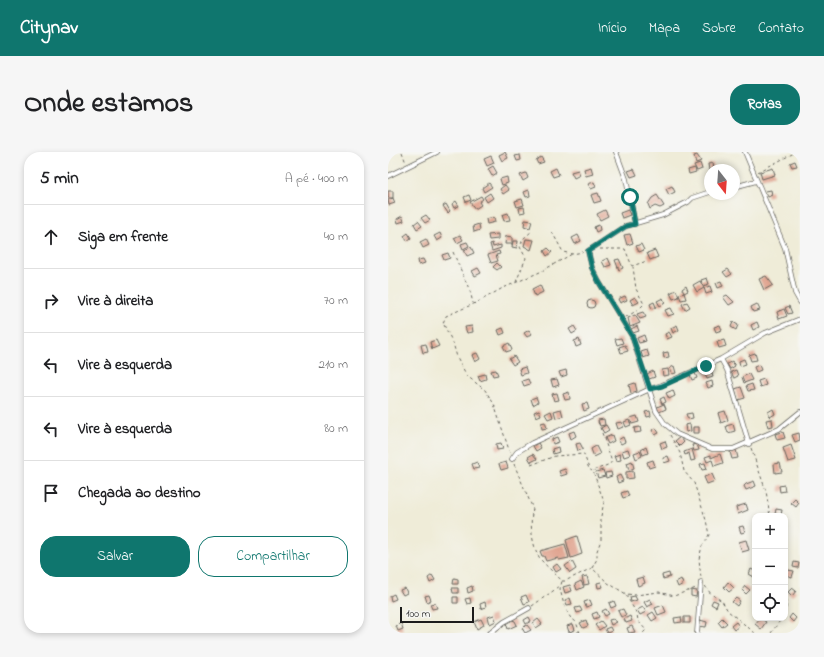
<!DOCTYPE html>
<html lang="pt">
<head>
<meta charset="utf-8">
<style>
	:root { --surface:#fff; --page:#f6f6f6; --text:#202124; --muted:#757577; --line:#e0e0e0; --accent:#0f766e }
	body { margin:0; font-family:"Indie Flower",sans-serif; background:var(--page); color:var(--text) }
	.controls { position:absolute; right:12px; bottom:12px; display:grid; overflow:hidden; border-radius:8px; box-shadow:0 2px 6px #0003 }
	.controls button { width:36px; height:36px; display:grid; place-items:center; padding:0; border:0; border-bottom:1px solid var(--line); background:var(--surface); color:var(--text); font:20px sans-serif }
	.compass { position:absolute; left:316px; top:12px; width:36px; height:36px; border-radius:50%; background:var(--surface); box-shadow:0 2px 6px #0003; rotate:163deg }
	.scale { position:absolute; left:12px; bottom:10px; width:74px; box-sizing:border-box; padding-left:4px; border:2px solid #1c1c1c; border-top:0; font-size:11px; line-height:14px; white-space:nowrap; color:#1c1c1c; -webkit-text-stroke:3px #f6f6f2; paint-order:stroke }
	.stop { position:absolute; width:12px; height:12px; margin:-9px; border:3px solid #0f766e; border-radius:50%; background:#fff }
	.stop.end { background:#0f766e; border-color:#fff; box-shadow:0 1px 4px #0008 }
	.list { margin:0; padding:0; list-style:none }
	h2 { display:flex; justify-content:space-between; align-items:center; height:52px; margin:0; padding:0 16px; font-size:17px }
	h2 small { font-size:13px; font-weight:400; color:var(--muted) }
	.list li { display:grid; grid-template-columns:26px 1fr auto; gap:12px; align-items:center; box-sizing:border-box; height:64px; padding:0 16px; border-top:1px solid var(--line) }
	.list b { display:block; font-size:15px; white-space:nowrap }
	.list em { font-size:13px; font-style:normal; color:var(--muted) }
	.actions { display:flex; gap:8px; padding:12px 16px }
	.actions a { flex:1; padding:9px 0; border:1px solid var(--accent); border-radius:16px; text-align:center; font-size:14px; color:var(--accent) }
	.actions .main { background:var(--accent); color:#fff }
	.icon { flex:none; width:22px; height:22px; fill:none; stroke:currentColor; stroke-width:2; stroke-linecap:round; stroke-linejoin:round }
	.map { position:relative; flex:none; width:412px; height:481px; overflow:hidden; border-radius:16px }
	header { display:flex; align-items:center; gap:24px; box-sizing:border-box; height:56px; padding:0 20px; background:var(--accent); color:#fff }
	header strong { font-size:19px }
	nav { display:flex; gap:22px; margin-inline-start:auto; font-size:14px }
	.intro { display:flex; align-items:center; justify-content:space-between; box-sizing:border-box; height:96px; padding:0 24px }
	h1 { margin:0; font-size:28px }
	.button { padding:10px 18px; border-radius:16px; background:var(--accent); color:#fff; font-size:14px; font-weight:700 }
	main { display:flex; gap:24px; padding:0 24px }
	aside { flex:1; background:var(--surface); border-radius:16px; box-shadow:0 2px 6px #0003 }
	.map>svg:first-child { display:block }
</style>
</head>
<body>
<header>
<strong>Citynav</strong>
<nav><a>Início</a><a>Mapa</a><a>Sobre</a><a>Contato</a></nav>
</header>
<div class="intro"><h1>Onde estamos</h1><a class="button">Rotas</a></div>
<main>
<aside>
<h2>5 min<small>A pé · 400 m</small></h2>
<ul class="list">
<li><svg class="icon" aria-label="ahead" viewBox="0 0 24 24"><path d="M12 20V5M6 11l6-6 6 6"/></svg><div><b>Siga em frente</b></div><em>40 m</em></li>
<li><svg class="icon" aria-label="right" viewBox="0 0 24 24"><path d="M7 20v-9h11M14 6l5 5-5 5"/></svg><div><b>Vire à direita</b></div><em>70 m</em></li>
<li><svg class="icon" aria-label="left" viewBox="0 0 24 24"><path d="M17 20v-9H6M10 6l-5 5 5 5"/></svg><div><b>Vire à esquerda</b></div><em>210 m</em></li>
<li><svg class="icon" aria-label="left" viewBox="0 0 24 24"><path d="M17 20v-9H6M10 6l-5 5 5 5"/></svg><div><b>Vire à esquerda</b></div><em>80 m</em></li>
<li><svg class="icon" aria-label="arrive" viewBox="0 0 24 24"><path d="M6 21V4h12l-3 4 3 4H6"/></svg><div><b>Chegada ao destino</b></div></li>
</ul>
<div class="actions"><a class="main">Salvar</a><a>Compartilhar</a></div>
</aside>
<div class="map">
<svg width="412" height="481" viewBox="0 0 412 481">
	<rect width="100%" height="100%" fill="#f6f6f2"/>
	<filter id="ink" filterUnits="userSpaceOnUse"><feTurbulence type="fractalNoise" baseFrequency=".025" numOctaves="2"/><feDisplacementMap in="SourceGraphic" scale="8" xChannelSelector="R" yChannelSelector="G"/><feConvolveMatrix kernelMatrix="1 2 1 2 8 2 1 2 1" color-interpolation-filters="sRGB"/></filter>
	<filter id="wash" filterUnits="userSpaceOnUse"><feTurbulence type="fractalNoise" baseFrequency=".012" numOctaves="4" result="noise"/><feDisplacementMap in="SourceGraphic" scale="16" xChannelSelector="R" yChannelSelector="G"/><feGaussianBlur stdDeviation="0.9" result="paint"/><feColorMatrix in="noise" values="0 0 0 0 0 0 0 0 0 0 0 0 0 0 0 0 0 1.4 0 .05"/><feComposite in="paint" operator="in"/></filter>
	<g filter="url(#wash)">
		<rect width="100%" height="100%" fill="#efecd8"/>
		<g id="blocks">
			<path fill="#e0a38e" d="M117,0l3,6 -6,3 -3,-6z
				M132,3l1,5 -4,1 -2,-5z
				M309,3l4,6 -5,2 -2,-7z
				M103,4l3,7 -7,3 -3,-7z
				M153,5l3,5 -6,2 -2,-4z
				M407,9l2,5 -5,1 -2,-4z
				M312,11l2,6 -5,2 -3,-6z
				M325,11l1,6 -5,1 -1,-6z
				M105,14l4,7 -5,3 -4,-7z
				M203,15l2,7 -7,2 -2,-7z
				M168,16l3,7 -6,2 -3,-6z
				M307,16l1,4 -7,2 -1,-4z
				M385,16l2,7 -13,4 -2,-7z
				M246,17l3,6 -6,2 -3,-6z
				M190,18l2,5 -6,3 -3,-6z
				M138,21l2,5 -5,3 -3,-6z
				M119,25l1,6 -6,2 -2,-6z
				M206,30l2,5 -5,2 -3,-5z
				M101,31l3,4 -8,5 -2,-4z
				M117,33l4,5 -6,4 -3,-5z
				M284,34l3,6 -6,3 -3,-6z
				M141,38l1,6 -4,1 -2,-5z
				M383,38l1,5 -4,2 -2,-6z
				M0,39h5v7h-5z
				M102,41l3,5 -6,4 -3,-5z
				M210,41l3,8 -7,2 -3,-8z
				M81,43l2,5 -5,2 -2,-5z
				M269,43l7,11 -4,2 -5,-2 -5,3 -2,-5 4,-6z
				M93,44l2,3 -4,3 2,3 -6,4 -5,-7z
				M5,46l2,5 -6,2 -1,-5z
				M134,47l2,6 -7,2 -2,-6z
				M68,49l3,5 -5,2 -2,-4z
				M58,52l4,7 -2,2 -5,-7z
				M136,55l1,5 -5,1 -1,-5z
				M217,58l3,6 -8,4 -3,-6z
				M240,58l2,5 -8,3 -2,-5z
				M120,61l2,7 -6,1 -2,-6z
				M38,63l4,5 -5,3 -4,-5z
				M14,64l2,5 -6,2 -1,-4z
				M106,65l1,5 -8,2 -1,-5z
				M137,68l7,1 -2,7 -6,-2z
				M30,69l4,5 -5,3 -3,-5z
				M91,72l1,6 -6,2 -1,-6z
				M211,73l1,5 -4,2 -2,-5z
				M20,81l3,5 -4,3 -3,-5z
				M52,81l2,5 -5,3 -3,-5z
				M110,82v5l-9,1 -1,-5z
				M242,82l3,9 -6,2 -3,-10z
				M72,83l3,5 -6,3 -3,-5z
				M190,83l3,6 -6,3 -3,-6z
				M118,84l6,1v7h-7z
				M38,87l3,6 -6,3 -3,-6z
				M138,87l8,1 -3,10 -7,-4z
				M125,89h5l-1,7 -5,-1z
				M79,90l2,4 -6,3 -2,-5z
				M104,91l1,4 8,-2v3l-9,3 -2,-7z
				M253,92l3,6 -5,2 -3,-6z
				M83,95l3,6 -7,3 -3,-6z
				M160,96l4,4 -5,4 -3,-5z
				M267,98l3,7 -8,3 -3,-7z
				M111,99l1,3 -4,1 2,6 -7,2 -3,-8z
				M60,101l2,5 -6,2 -2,-5z
				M220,106l3,7 -6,2 -3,-6z
				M35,107l2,4 -6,2 -1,-5z
				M231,107l4,9 -4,2 -4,-10z
				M109,111l4,4 -4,3 -4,-3z
				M90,116l3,5 -6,3 -3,-5z
				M340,117l4,5 -5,3 -4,-5z
				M378,124l7,9 -9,5 -5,-11z
				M319,126l2,6 -6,2 -2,-6z
				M312,129l4,7 -7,4 -4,-7z
				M333,129l2,5 -5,2 -2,-5z
				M152,133l3,7 -8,4 -3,-7z
				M298,134l2,5 -4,2 -2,-4z
				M322,134l2,6 -6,2 -2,-6z
				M288,138l3,7 -6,2 -3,-6z
				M296,141l2,6 -5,1 -2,-5z
				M339,143l7,7 -5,3 -6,-8z
				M237,144l2,4 -7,3 -2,-4z
				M247,145l4,5 -6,3 -3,-5z
				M275,146l2,5 -5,3 -3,-5z
				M199 152a4 4 0 1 1 8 0a4 4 0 1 1-8 0Z
				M266,150l2,5 -4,2 -2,-5z
				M299,150l3,5 -5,3 -3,-6z
				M369,152l3,6 -7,2 -2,-5z
				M401,154l3,7 -4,1 -3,-6z
				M283,156l3,6 -6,2 -3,-6z
				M396,157l3,7 -8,3 -2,-7z
				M255,160l3,5 -6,2 -3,-5z
				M247,163l5,8 -10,4 -2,-9z
				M345,170l5,3 -2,5 -5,-3z
				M369,170l2,5 -6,3 -2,-5z
				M289,173l2,5 -6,3 -2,-5z
				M332,173l2,5 -6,2 -2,-5z
				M84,174l1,6 -6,1 -2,-6z
				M186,174l3,5 -5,3 -3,-5z
				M249,174l2,5 -6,2 -2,-4z
				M115,176l2,5 -5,2 -2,-5z
				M141,178l3,4 -5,3 -3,-4z
				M281,180l3,5 -5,2 -2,-5z
				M256,183l2,6 -3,1v-2v2l-4,1 -2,-5z
				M233,186l2,5 -6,2 -2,-6z
				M191,187l2,6 -5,2 -2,-6z
				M48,188l3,6 -7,3 -2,-7z
				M336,188l2,6 -7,2 -2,-6z
				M121,191l3,7 -6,2 -3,-6z
				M38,192l2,8 -5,1 -2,-8z
				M237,193l3,6 -7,2 -2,-6z
				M259,198l2,6 -6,2 -2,-6z
				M280,200l1,5 -5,1 -1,-5z
				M89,201l3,6 -5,3 -3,-7z
				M367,201l2,7 -6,1 -2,-6z
				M126,204l4,6 -5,3 -4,-6z
				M356,207l2,5 -6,2 -1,-5z
				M344,209l3,5 -5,3 -3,-5z
				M371,213l2,5 -5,2 -2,-5z
				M286,214l2,7 -4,1 -2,-6z
				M322,214l1,5 -6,2 -1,-5z
				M137,215l2,6 -6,2 -2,-6z
				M280,217l1,6 -6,1 -1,-6z
				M108,218l2,5 -5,1 -2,-5z
				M178,218l1,5 -6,2 -2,-5z
				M348,218l2,6 -4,2 -3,-6z
				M265,219l2,6 -6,2 -2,-5z
				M324,220l1,5 -6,2 -2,-5z
				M307,221l2,5 -5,2 -2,-5z
				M97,222l1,5 -6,2 -2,-5z
				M361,222l3,6 -8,3 -2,-6z
				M140,227l2,5 -6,2 -2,-5z
				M169,227l2,6 -6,2 -2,-7z
				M376,227l2,6 -6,2 -2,-6z
				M324,229l1,5 -5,2 -2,-5z
				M247,231l2,8 -6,2 -2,-8z
				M364,232l2,6 -6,1 -2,-5z
				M353,235l4,11 -7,2 -3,-11z
				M285,238l2,6 -6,3 -3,-6z
				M181,240l1,7 -5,1 -2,-6z
				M169,241l2,7 -5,1 -2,-7z
				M148,245l2,5 -5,3 -2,-6z
				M276,245l2,5 -4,2 -2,-5z
				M199,251l2,6 -5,2 -2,-7z
				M276,252l2,5 -7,3 -2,-5z
				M173,257l2,7 -7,2 -2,-7z
				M385,257l2,5 -5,3 -2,-5z
				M151,258l2,5 -5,2 -2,-5z
				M163,259l2,6 -5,2 -3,-5z
				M262,259l1,5 -4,1 -2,-5z
				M337,259l3,9 -7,3 -3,-10z
				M304,261l1,5 -5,1 -2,-5z
				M249,264l2,6 -7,2 -2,-6z
				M216,267l1,6 -5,1 -2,-6z
				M384,267l1,7 -5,1 -2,-7z
				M241,268l2,5 -5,2 -2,-5z
				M157,270l2,6 -5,1 -1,-6z
				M234,270l1,5 -5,2 -2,-6z
				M302,272l1,7 -5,1 -1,-7z
				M345,272l2,7 -7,2 -2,-7z
				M218,273l3,5 -5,3 -3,-5z
				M252,275l1,5 -6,1 -1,-5z
				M305,275h6v6h-6z
				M268,276l3,5 -4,2 -3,-5z
				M186,279l2,5 -5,3 -2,-6z
				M395,280l2,6 -8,2 -2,-6z
				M411,281l1,7 -5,2 -3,-7z
				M224,283l2,6 -6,3 -3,-6z
				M169,285l2,5 -6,2 -1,-5z
				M235,285l2,5 -4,2 -3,-4z
				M292,285l4,5 -4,4 -5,-5z
				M277,289l2,6 -5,2 -2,-6z
				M113,291l2,6 -6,1 -1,-6z
				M150,291l3,5 -5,3 -3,-5z
				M192,291l3,6 -5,2 -2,-7z
				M309,292l2,6 -5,1 -2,-6z
				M403,293l5,15 -8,2 -5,-14z
				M208,294l4,8 -6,3 -3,-8z
				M170,295l1,5 -6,2 -1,-5z
				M258,295l2,6 -5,2 -2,-5z
				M240,297l2,6 -6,2 -2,-6z
				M304,297l3,11 -4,1 -2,-8 -4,2 -1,-3z
				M348,298l2,8 -6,1 -2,-7z
				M252,299l2,5 -6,3 -2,-6z
				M145,302l4,5 -6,3 -3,-5z
				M232,302l1,6 -5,1 -2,-5z
				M332,302l3,9 -9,3 -2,-6 -5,2 -2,-5 6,-2v3z
				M280,304l2,5 -6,2 -1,-5z
				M265,308l2,6 -6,2 -2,-6z
				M244,309l2,7 -5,2 -2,-7z
				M89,310l2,6 -5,1 -2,-5z
				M118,310l2,6 -7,2 -2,-6z
				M317,311l2,6 -5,1 -2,-6z
				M392,311l2,9 -7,1 -1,-9z
				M177,317l2,5 -6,2 -2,-5z
				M215,318l2,6 -7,2 -2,-6z
				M245,319l1,7 -8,1v-7z
				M223,320l1,4 -6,2 -1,-5z
				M324,322l3,7 -8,3 -3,-7z
				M232,323l3,6 -5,2 -2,-6z
				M366,329l2,5 -10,4 -2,-4 2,-2z
				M396,333l1,6 -5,1 -1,-6z
				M239,339l2,5 -6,2 -2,-5z
				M407,347l4,4 -3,4 -5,-4z
				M358,352l2,6 -10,4 -2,-7z
				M388,357l6,1 -1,5 -6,-1z
				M355,374l2,6 -4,1 -2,-6z
				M189,384l5,18 -11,4 -5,-18z
				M358,388l3,10 -7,2 -3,-10z
				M177,392l4,14 -10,2 -1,-2 -12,3 -2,-5h-2l-2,-5z
				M184,409l4,8 -6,4 -5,-7z
				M406,410l5,1 -1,5 -5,-1z
				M169,412l4,5 -5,3 -3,-5z
				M363,417l4,2 -1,6 -5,-3z
				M400,418l6,1 -2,6 -6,-2z
				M281,421l1,4 -7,2 -1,-4z
				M44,423l3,5 -5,3 -2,-5z
				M199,424l2,8 -5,1 -2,-8z
				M255,425l2,6 -7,3 -2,-7z
				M66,426l4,1v5h-5z
				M293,427l2,5 -5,3 -2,-5z
				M193,429l3,6 -7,3 -2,-6z
				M213,430l2,5 -5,1 -1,-5z
				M340,430l6,6 -5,4 -5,-5z
				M182,433l2,6 -7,2 -2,-6z
				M84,434l1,5 -5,2 -1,-5z
				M357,434l5,4 -4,4 -4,-4z
				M17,436l2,5 -4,2 -3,-5z
				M64,436h6v5h-5z
				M404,436l4,3 -4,5 -4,-4z
				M303,438l6,1 -1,6 -5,-1z
				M6,442l2,5 -5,2 -1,-5z
				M41,443l2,5 -4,2 -2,-6z
				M138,443l3,7 -5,2 -3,-7z
				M247,444l2,4 -6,2 -1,-5z
				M65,445h5v6h-5z
				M82,446l1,5 -4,1 -2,-5z
				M182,446l2,6 -5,1 -2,-5z
				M348,446l4,3 -3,5 -5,-4z
				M262,447l3,5 -6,3 -3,-5z
				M202,448l2,5 -6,2 -2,-5z
				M325,448l5,2 -2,5 -5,-3z
				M226,449l2,5 -5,2 -2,-5z
				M97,450l1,5 -5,2 -1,-5z
				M47,451l2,5 -5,1 -2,-5z
				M275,453l3,7 -8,3 -3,-7z
				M192,455l2,4 -5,2 -2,-5z
				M255,455l3,5 -6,3 -3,-5z
				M218,457l3,5 -4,2 -3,-5z
				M235,457l3,6 -5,2 -3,-6z
				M209,460l2,5 -5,2 -2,-5z
				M265,460l4,6 -5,3 -4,-6z
				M404,462l4,4 -3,4 -4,-4z
				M106,463l2,6 -6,3 -2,-7z
				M242,464l2,5 -6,2 -2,-4z
				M141,465l2,4 -5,3 -2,-4z
				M293,465l1,5 -7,1 -1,-5z
				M296,465h6v6h-6z
				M334,466l5,5 -5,4 -4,-5z
				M372,466l6,4 -5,7 -6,-5z
				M93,467l3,6 -7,4 -3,-7z
				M150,467l4,5 -6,4 -3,-5z
				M225,467l4,3 -6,3 -2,-5z
				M124,468l3,1 2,4 -9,4 -2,-6z
				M198,468l2,6 -5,2 -3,-5z
				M312,468l7,2 -1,5 -8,-1z
				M213,469l4,5 -6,4 -4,-5z
				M348,470l3,4 -5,4 -3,-4z
				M13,471l2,6 -5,2 -2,-5z
				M185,472l2,6 -6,2 -2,-6z
				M139,473l4,5 -6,3 -3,-5z
				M244,474l3,6 -6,1 -2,-5z
				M222,475l2,4 -5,2 -2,-4z"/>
		</g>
	</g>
	<g filter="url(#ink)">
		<use href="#blocks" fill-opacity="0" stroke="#66655e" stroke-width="1"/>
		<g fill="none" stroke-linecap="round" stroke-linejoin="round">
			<defs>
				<path id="minor" d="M228,0l10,27 9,45
					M357,0l40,96 10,45 5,9
					M0,24l49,-24
					M346,35l22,-6
					M322,40l-18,6 -4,4 -25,13 -37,11 -38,25 4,17 7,14 33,54 24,75 9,13 12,10 35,15h21l46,-20 21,-17
					M333,207l6,11 22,74
					M124,307l5,-7 15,-9 118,-54 12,-4 59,-26 44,-26 35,-14
					M102,481l14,-11 25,-14
					M309,481l4,-51"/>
			</defs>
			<use href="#minor" stroke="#66655e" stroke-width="5.5"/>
			<path stroke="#66655e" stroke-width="1" stroke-dasharray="3 3" stroke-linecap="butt" d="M14,0l4,11
				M370,20l38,-20
				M164,80l11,20 9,2 11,-2
				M212,97h25l7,17 15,-5
				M65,100l17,39 3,12
				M128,130l10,-24 -6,-11 3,-8 9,-8
				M238,165l12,-7 6,-6 -8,-15 -3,-22
				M282,283l10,18 4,18 10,12 12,37 3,15 -7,11 -3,13 2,19
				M363,296l15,43 4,25
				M122,301l-16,-49 -9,-14 -18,-14 -10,-19 -4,-14 -10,-20 3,-7 32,-14 23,-13 39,-17 32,-18
				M126,312l19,45c-4,13 -1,41 9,52 6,7 13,12 20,20l-2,8 4,16 6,12 6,5 4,11
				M143,313l24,-9 29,-2 5,15 3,2
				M204,416l5,-9v-8l4,-11v-24l3,-14 -11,-31 17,-7 2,-3 -15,-42
				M174,429h3l27,-13 16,15 18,11 10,1 23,-3 15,4 22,-8
				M317,434l6,8 11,7 6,10 27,22
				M238,443l11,19 1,7 8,9 -3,3
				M397,448l2,3 -2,12
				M144,454l28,-20
				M183,481l8,-1
				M383,481l11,-15"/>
			<use href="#minor" stroke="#fff" stroke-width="4"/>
		</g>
	</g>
	<g fill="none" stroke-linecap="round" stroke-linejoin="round" filter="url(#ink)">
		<path stroke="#0f766e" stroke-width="5" d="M242,45l5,27 -9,2 -38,25 4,17 7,14 33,54 18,53 12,-3 44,-20"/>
	</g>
</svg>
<div class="controls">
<button>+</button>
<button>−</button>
<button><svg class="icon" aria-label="locate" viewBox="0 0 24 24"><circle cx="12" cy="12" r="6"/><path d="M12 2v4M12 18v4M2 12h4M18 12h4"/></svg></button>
</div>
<svg class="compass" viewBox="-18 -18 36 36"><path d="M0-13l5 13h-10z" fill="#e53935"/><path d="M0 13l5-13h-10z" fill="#757577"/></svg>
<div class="scale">100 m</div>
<div class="stop" style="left:242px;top:45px"></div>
<div class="stop end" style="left:318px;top:214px"></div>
</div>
</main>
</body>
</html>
